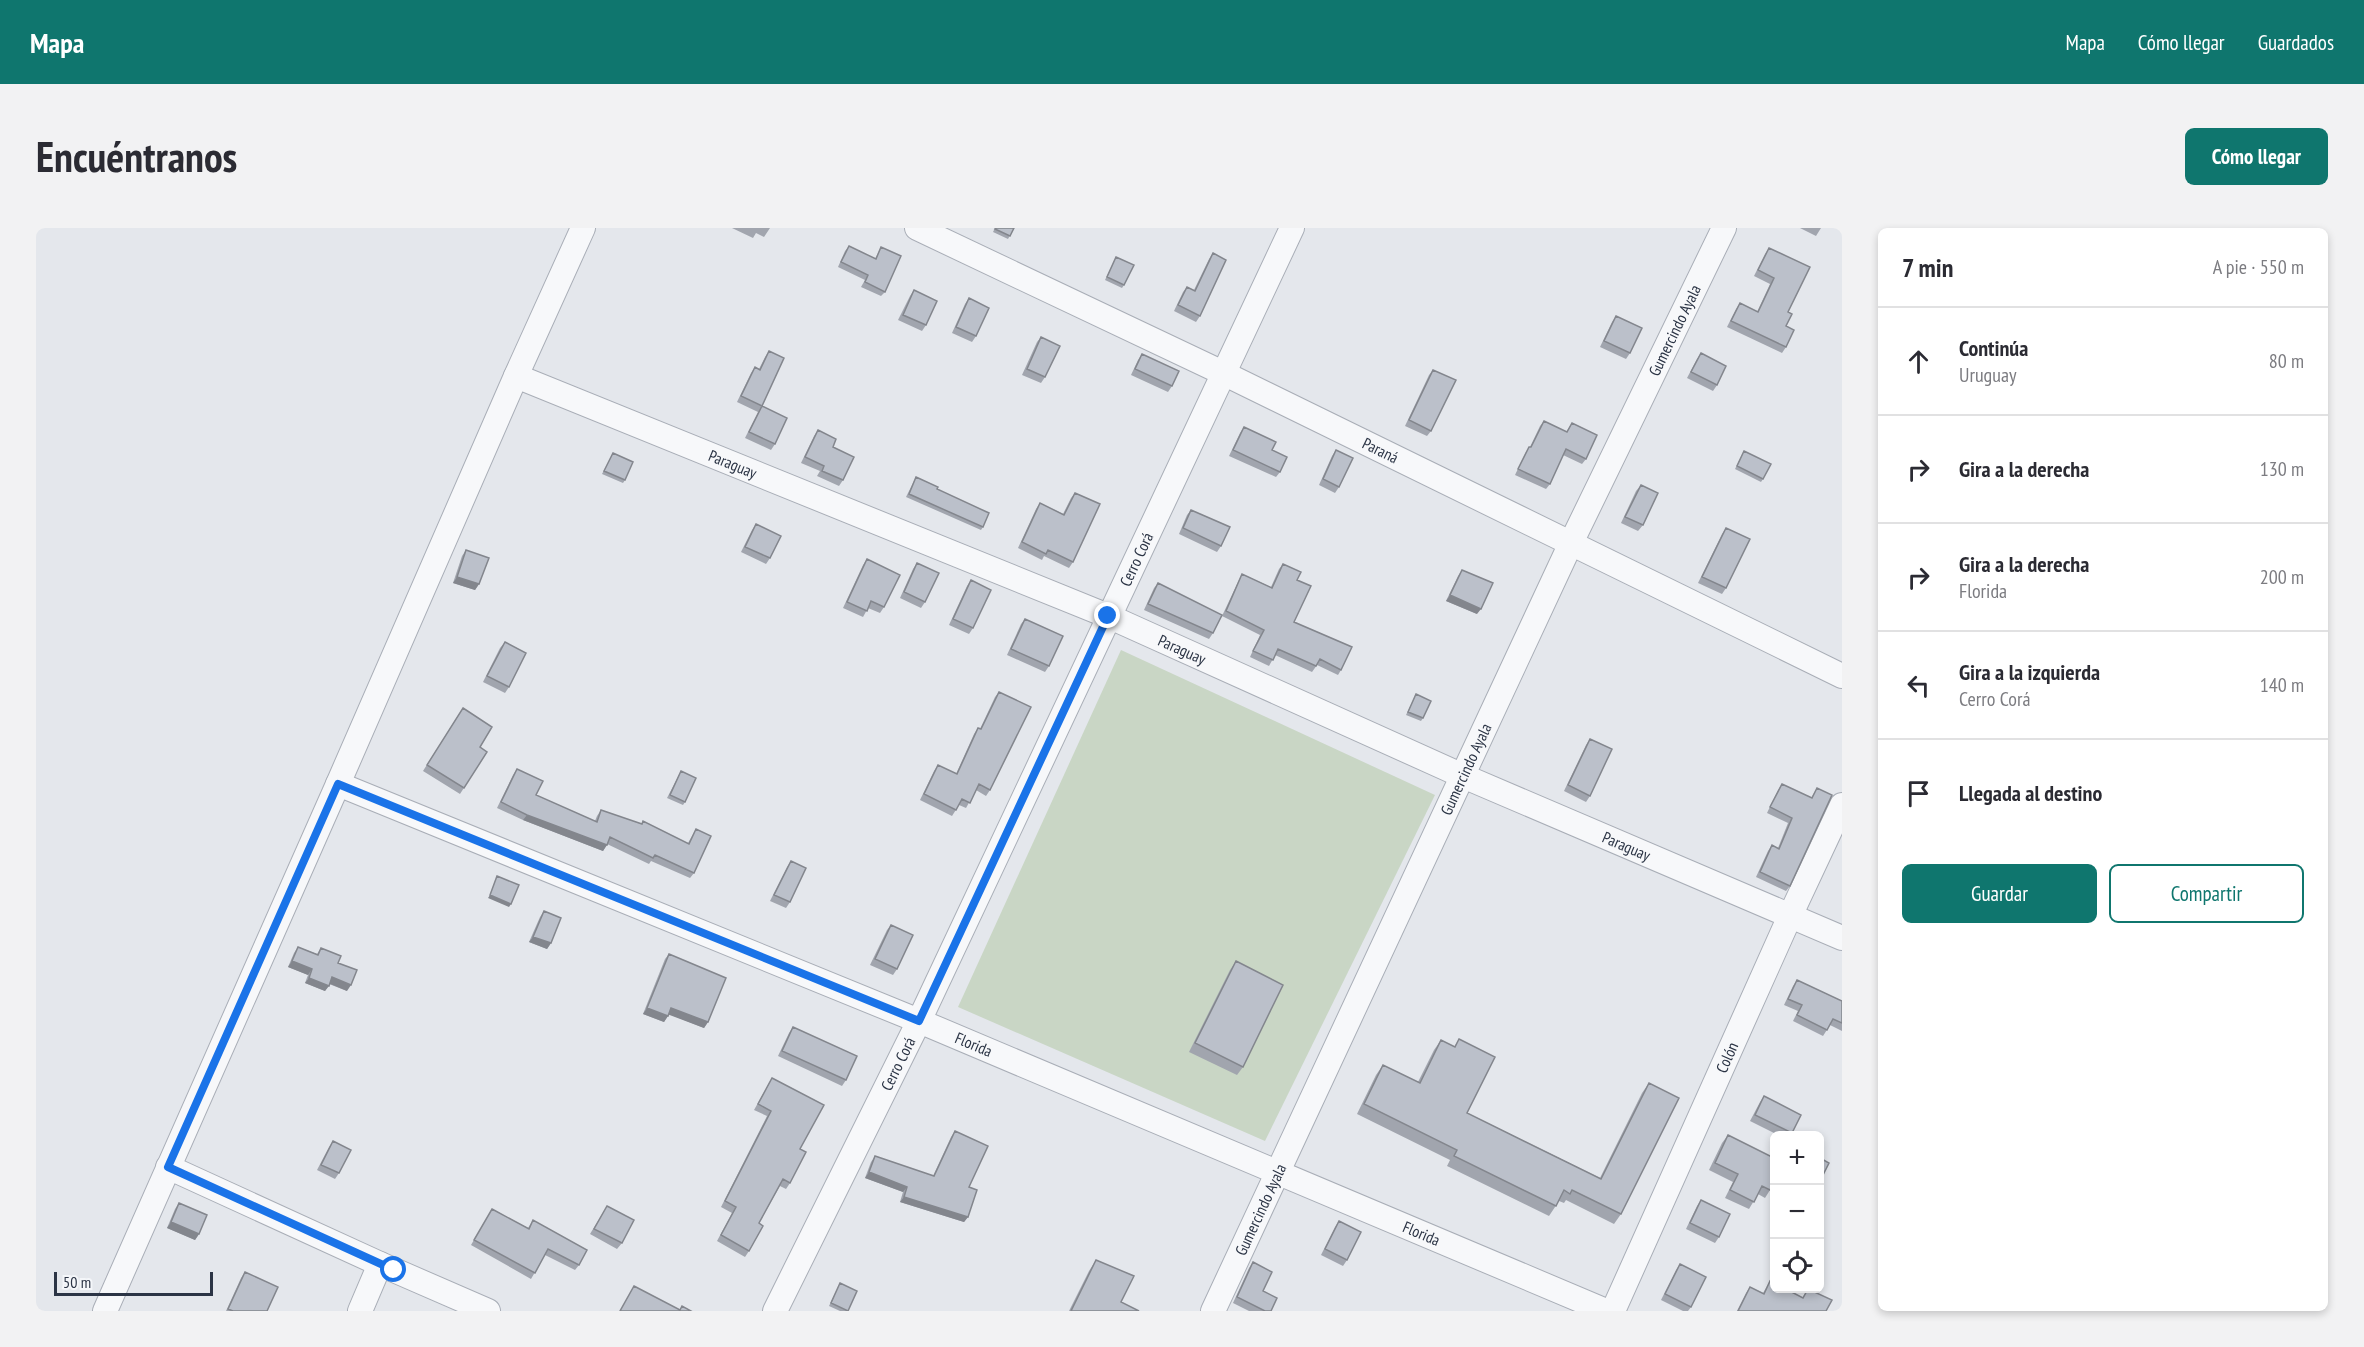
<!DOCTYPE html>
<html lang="es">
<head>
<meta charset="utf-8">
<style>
	:root { --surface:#fff; --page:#f2f2f3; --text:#2b2b33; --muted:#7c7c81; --line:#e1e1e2; --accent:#0f766e }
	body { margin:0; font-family:"PT Sans Narrow",sans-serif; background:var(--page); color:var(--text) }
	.controls { position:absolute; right:18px; bottom:18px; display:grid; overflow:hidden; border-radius:9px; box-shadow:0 3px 9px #0003 }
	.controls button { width:54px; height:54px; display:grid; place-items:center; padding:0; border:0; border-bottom:2px solid var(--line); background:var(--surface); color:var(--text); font:30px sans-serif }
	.scale { position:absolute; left:18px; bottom:15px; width:159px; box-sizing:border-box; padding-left:6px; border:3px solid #2b3445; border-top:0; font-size:16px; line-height:21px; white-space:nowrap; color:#2b3445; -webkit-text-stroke:4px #f4f6f9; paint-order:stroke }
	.stop { position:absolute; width:18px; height:18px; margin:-14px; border:4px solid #1a73e8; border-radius:50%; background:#fff }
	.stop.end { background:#1a73e8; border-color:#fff; box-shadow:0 2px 6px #0008 }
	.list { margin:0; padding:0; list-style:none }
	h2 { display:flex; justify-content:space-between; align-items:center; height:78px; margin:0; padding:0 24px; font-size:26px }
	h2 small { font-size:20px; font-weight:400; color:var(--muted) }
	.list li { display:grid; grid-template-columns:39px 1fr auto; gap:18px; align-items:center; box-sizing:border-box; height:108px; padding:0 24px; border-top:2px solid var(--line) }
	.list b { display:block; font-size:22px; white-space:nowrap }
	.list p { margin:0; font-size:20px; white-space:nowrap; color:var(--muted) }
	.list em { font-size:20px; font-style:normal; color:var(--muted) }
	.actions { display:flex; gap:12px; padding:18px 24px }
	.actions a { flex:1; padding:14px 0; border:2px solid var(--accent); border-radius:9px; text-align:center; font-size:21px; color:var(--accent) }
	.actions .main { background:var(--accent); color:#fff }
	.icon { flex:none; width:33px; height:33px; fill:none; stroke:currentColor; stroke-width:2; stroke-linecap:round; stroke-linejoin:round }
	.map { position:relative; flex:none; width:1806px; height:1083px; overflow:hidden; border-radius:9px }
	header { display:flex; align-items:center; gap:36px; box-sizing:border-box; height:84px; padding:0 30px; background:var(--accent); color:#fff }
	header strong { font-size:28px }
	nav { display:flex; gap:33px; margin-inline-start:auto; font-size:21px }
	.intro { display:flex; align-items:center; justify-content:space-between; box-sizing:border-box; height:144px; padding:0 36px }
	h1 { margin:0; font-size:42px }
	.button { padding:15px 27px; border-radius:9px; background:var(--accent); color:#fff; font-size:21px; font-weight:700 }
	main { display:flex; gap:36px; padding:0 36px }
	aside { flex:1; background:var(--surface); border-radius:9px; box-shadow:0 3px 9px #0003 }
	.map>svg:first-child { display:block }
</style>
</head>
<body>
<header>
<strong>Mapa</strong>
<nav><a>Mapa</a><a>Cómo llegar</a><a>Guardados</a></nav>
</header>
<div class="intro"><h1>Encuéntranos</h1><a class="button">Cómo llegar</a></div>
<main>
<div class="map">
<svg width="1806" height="1083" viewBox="0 0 1806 1083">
	<rect width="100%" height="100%" fill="#e4e7ec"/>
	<path fill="#c9d6c5" d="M1085,422l314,145 -170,346 -307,-134z"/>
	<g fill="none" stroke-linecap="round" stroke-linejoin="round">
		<defs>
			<g id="minor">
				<path id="s1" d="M881,0l306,145 619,303"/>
				<path id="s2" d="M480,148l592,240 355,160 379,162"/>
				<path id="s3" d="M302,556l581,237 687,290"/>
				<path d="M132,939l212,97 108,47"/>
				<path d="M69,1083l233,-527 178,-408 67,-148"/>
				<path d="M324,1083l20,-47"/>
				<path id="s4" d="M739,1083l144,-290 373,-793"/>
				<path id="s5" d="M1177,1083l358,-768 153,-315"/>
				<path id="s6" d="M1577,1083l177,-395 52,-111"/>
			</g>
		</defs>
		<use href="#minor" stroke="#a9aeb7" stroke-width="26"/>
		<use href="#minor" stroke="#f7f8fa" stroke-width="24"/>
	</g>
	<path fill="#a1a5ae" d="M696,0h38l-6,9 -8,-4 -3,5z
		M959,0h19l-6,11 -15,-7z
		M1764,0h21l-5,8z
		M813,18l26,13 6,-12 4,45 -4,4 -20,-9 4,-7 -27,-13 7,-16z
		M1733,20l19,64 -2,14v21l-4,6 -55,-26 9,-18 4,-6 17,9 13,-28 -16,-8 11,-22z
		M1177,25l-13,63 -4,6 -22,-11 9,-19 4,-5 7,3 15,-31z
		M1080,29l8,28 -2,3 -17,-8z
		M878,62l12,35 -4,6 -24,-11 12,-24z
		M933,70l7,38 -4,6 -20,-9 13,-29z
		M1580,88l14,37 -4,6 -26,-12 12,-25z
		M1005,109l4,40 -4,6 -19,-8 15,-33z
		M733,123l-7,55 13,38 -4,6 -26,-12 13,-26 -21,-10 14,-29 4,-6 4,2 6,-12z
		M1665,125l16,32 -4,6 -26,-13 10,-19z
		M1106,126l30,32 -4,6 -37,-17 7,-15z
		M1397,142l-2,61 -4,5 -22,-10 24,-51z
		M1508,193l22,11 6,-9 14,36 -4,5 -19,-9 -13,29 -4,5 -31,-14 11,-23 4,-5 10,-21z
		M1208,199l28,23 8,22 -4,5 -47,-21 11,-23z
		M782,202l15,17 10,33 -4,6 -22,-10 3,-5 -19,-8 13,-27z
		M1300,222l3,37 -4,6 -16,-8 13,-29z
		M1708,223l19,28 -2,3 -26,-13z
		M577,225l12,27 -2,3 -21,-9z
		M880,249l21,12 46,38 -2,3 -75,-33z
		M1605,257l2,40 -5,6 -17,-8 15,-32z
		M1039,265l-2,69 -4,6 -25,-12 -2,4 -24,-12 18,-39 4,-6 23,11 8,-16z
		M1155,282l30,36 -4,6 -38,-18 8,-19z
		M720,296l14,34 -4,6 -25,-12 11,-22z
		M1690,300v60l-4,6 -24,-11 24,-49z
		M430,322l13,34 -4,6 -22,-7 9,-27z
		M831,331l17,48 -4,6 -12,-5 -5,9 -20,-9 20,-43z
		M881,335l8,39 -4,6 -21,-10 13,-29z
		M1247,336l14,16 -3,42 47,48 -3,5 -21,-10 -5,7 -37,-17 -6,11 -19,-9 10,-22 -38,-19 17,-36 3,-6 29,13 8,-18z
		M1426,342l15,44 -31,-13 12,-25z
		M935,352l2,48 -4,6 -20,-9 18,-39z
		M1122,355l55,50 -4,6 -65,-29 10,-22z
		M989,391l24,47 -4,6 -38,-17 14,-31z
		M469,414l4,45 -4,6 -22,-11 17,-34z
		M963,464l-9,98 -4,6 -10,-6 -10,18 -7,-3 -7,11 -32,-16 14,-29 4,-6 18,9 18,-40 4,-6 2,1 15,-32z
		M1380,466l7,24 -2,3 -15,-6z
		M423,486l21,33 7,5 -27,42 -37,-23z
		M1554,511v57l-4,6 -22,-11 22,-46z
		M481,541l19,26 59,26 2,-5 4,-6 87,33 8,-14 -2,44 -4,5 -39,-17 -2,3 -42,-20 -4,7 -80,-31 -26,-12 16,-33z
		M645,543l4,31 -2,3 -16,-7z
		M1746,556l29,14 6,-10 -27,98 -4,5 -30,-14 12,-26 4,-6 6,3 10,-25 -21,-10 11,-23z
		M755,633l-1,41 -4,6 -16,-7 17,-34z
		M508,683l7,32 -4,6 -18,-7 11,-25z
		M855,697l6,44 -4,6 -23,-10 17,-35z
		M262,719l19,7 4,-6 17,15 9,28 -18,-7 -4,7 -20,-8 3,-8 -20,-8 6,-14z
		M633,726l39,68 -4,6 -35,-14 -5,8 -21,-8 22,-55z
		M1200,733l7,106 -6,8 -48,-23 41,-82z
		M1761,752l45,21v30l-12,-6 -7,11 -30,-15 5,-10 -14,-6 9,-19z
		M757,799l53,53 -4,6 -64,-30 11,-23z
		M1423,811l8,74 133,65 42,-85 7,-10 -28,131 -7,10 -48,-24 -2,3 -5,-2 -10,15 -102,-50 3,-6 -93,-46 19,-39 7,-10 35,17 16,-32 7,-10 13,7z
		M736,850l28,71 -10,34 -4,6 -6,-3 -21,37 -10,28 -4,6 -28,-16 15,-28 -11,-6 46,-91 -13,-6z
		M1728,868l28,37 -2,3h-10l-30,-15 10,-19z
		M919,903l14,56 -1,30 -4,5 -64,-20 3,-10 -38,-14 6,-16 4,-6 58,20 18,-39z
		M1692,907l42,55 -5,8 -7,-4 -9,15 -24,-11 8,-16 -24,-12 13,-27z
		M297,913l6,32 -4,6 -18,-9 12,-23z
		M1665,972l18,37 -4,6 -29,-14 11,-23z
		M143,975l20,31 -4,6 -28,-12 8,-19z
		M571,978l15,37 -5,6 -27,-15z
		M456,981l36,19 5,-8 46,45 -4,5 -30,-15 -14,24 -60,-34z
		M1303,993l8,39 -4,6 -22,-11 14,-28z
		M1060,1032l25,42 18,9h-70l20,-40z
		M1217,1034l10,29 8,20h-22l-16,-8 16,-35z
		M1644,1036l11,43 -3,4h-5l-22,-11 15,-30z
		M209,1044l22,39h-41l15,-33z
		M1734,1053l32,17 6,-9 18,22h-89l9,-18 4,-6 13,6z
		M804,1055l8,28h-8l-11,-5z"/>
	<path fill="#83868d" d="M421,349l22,7 -4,6 -22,-7z
		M1414,367l31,14 -4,5 -31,-13z
		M491,587l80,30 -4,6 -80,-31z
		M454,667l21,9 -2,3 -21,-9z
		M497,709l18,6 -4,6 -18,-7z
		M256,733l20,8 -4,6 -20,-8z
		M296,749l19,8 -4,6 -19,-8z
		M273,750l20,8 -4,5 -20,-8z
		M611,780l21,8 -4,6 -21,-8z
		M635,780l37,14 -4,6 -37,-14z
		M833,944l38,15 -4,5 -38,-14z
		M868,969l64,20 -4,5 -64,-20z
		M135,994l28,12 -4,6 -28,-12z"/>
	<path fill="#bbc0ca" stroke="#83868d" stroke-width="1.5" d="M960,0h18l-4,8 -15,-7z
		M813,18l27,13 5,-12 20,9 -16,36 -20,-10 3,-7 -27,-13z
		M1733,20l41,19 -22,45 4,2 -6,12 8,4 -8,17 -55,-26 9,-18 18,9 16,-34 -16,-8z
		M1177,25l13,7 -26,56 -22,-11 9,-18 8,4z
		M1080,29l18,8 -10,20 -17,-8z
		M878,62l23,11 -11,24 -23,-10z
		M933,70l20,10 -13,28 -20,-9z
		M1580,88l26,12 -12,25 -26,-12z
		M1005,109l19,9 -15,31 -18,-8z
		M733,123l15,7 -22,48 -21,-10 14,-29 5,3z
		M1665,125l25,13 -9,19 -26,-13z
		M1106,126l37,17 -7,15 -37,-17z
		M1397,142l23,10 -25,51 -22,-11z
		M726,178l25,12 -12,26 -26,-12z
		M1508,193l23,11 5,-9 25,12 -11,24 -20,-10 -16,35 -32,-15 11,-22h2z
		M1208,199l32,15 -4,8 15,7 -7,15 -47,-22z
		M782,202l18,9 -3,8 21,10 -11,23 -21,-9 2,-5 -19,-9z
		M1300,222l17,8 -14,29 -16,-8z
		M1708,223l27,13 -8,15 -26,-13z
		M577,225l20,9 -8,18 -21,-9z
		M880,249l22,10 -1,2 52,24 -6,14 -74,-33z
		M1605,257l17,8 -15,32 -18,-8z
		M1039,265l25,11 -27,58 -25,-12 -2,4 -24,-12 18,-39 24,12z
		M1155,282l39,17 -9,19 -38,-18z
		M720,296l25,12 -11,22 -25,-11z
		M1690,300l24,11 -24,49 -24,-11z
		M430,322l23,8 -10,26 -22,-7z
		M831,331l33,16 -16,32 -13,-6 -4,10 -20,-9z
		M881,335l22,10 -14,29 -21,-10z
		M1247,336l18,8 -4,8 14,6 -17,36 58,25 -11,23 -21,-11 -4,7 -38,-17 -5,11 -20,-9 11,-21 -38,-19 16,-37 30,14z
		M1426,342l31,13 -12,26 -31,-14z
		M935,352l20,10 -18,38 -20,-9z
		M1122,355l64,32 -9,18 -65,-29z
		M989,391l38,17 -14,30 -38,-17z
		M469,414l21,11 -17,34 -22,-11z
		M963,464l32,15 -41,83 -11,-6 -9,19 -8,-4 -6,11 -32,-16 14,-29 19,9 21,-46 3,1z
		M1380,466l15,7 -8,17 -15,-6z
		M427,480l29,19 -12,20 7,5 -23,36 -37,-23z
		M1554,511l22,10 -22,47 -22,-11z
		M481,541l26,12 -7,14 61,27 4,-12 41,14 1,-3 46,23 7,-15 15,7 -17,37 -39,-18 -2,3 -43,-21 -3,8 -80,-30 -26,-13z
		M645,543l15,7 -11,24 -15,-7z
		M1746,556l30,14 5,-10 15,7 -42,91 -30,-14 12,-27 7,4 13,-31 -22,-11z
		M755,633l15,7 -16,34 -16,-7z
		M461,648l22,9 -8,19 -21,-9z
		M508,683l17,7 -10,25 -18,-6z
		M855,697l22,10 -16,34 -22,-10z
		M262,719l20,8 3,-7 20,8 -3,7 19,7 -6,15 -19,-8 -3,9 -20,-8 3,-9 -20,-8z
		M633,726l57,24 -18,44 -37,-14 -3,8 -21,-8z
		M1200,733l47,24 -40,82 -48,-24z
		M1761,752l45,21v22l-9,-4 -6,11 -30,-15 5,-10 -14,-6z
		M757,799l64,29 -11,24 -64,-29z
		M1423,811l36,18 -28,56 134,66 48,-96 30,15 -58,116 -49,-24 -2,4 -6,-4 -8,16 -102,-50 3,-6 -93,-46 19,-39 37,18 21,-43 14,7z
		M736,850l52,27 -24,44 6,3 -16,31 -7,-4 -24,44 4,3 -14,25 -28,-16 15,-28 -11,-6 46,-90 -13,-7z
		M1728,868l37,19 -9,18 -37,-18z
		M919,903l33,15 -19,41 8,3 -9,27 -64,-20 3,-10 -38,-15 6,-16 59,20z
		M1692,907l46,23v24l-4,8 -8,-4 -8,16 -24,-12 8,-16 -23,-11z
		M297,913l18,9 -12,23 -18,-8z
		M1784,930l9,5 -9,18z
		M1665,972l29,14 -11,23 -29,-14z
		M143,975l28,12 -8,19 -28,-12z
		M571,978l27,14 -12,23 -28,-14z
		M456,981l37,20 4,-9 54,30 -8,15 -31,-16 -13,24 -61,-33z
		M1303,993l22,11 -14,28 -22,-11z
		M1060,1032l38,16 -13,26 18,9h-68z
		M1217,1034l19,10 -9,19 14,7 -6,13h-6l-28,-14z
		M1644,1036l26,13 -15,30 -26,-13z
		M209,1044l33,15 -11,24h-34l-5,-2z
		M1734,1053l4,3v4h10l19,10 5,-9 24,11 -6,11h-88l12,-24 14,7z
		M804,1055l17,8 -9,20 -17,-8z
		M598,1058l46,24 2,-4 9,5h-71z"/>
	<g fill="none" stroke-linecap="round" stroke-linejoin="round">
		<path stroke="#1a73e8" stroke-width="8" d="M358,1042l-226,-103 170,-383 581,237 189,-405"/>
	</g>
	<g text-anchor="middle" stroke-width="4.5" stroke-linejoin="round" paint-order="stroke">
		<g font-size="16" fill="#2b3445" stroke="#f4f6f9">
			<text dy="6" stroke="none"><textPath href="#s5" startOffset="1084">Gumercindo Ayala</textPath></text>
			<text dy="6" stroke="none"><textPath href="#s1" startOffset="514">Paraná</textPath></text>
			<text dy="6" stroke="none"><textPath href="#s2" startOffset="234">Paraguay</textPath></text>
			<text dy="6" stroke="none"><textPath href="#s4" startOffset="834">Cerro Corá</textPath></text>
			<text dy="6" stroke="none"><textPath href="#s2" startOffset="720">Paraguay</textPath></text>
			<text dy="6" stroke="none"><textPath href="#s5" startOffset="598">Gumercindo Ayala</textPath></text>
			<text dy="6" stroke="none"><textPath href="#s2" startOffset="1206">Paraguay</textPath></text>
			<text dy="6" stroke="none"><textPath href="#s3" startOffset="687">Florida</textPath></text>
			<text dy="6" stroke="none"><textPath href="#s6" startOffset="278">Colón</textPath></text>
			<text dy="6" stroke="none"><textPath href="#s4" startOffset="276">Cerro Corá</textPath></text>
			<text dy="6" stroke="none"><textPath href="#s5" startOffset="112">Gumercindo Ayala</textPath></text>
			<text dy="6" stroke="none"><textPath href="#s3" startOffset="1173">Florida</textPath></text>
		</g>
	</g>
</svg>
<div class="controls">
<button>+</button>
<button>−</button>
<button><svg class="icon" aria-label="locate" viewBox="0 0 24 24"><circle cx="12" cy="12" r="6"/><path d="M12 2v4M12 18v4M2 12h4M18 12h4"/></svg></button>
</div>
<div class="scale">50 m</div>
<div class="stop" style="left:358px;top:1042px"></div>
<div class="stop end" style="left:1072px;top:388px"></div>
</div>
<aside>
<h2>7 min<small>A pie · 550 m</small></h2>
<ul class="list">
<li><svg class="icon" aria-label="ahead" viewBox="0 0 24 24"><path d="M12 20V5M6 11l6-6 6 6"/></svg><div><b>Continúa</b><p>Uruguay</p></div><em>80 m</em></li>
<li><svg class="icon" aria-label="right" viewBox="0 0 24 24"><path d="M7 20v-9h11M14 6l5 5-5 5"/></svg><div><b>Gira a la derecha</b></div><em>130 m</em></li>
<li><svg class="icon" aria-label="right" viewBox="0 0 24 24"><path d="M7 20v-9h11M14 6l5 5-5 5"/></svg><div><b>Gira a la derecha</b><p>Florida</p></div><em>200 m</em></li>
<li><svg class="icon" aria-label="left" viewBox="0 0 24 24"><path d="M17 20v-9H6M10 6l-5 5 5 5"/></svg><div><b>Gira a la izquierda</b><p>Cerro Corá</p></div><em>140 m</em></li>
<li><svg class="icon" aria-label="arrive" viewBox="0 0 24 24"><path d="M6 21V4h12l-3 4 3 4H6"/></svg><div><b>Llegada al destino</b></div></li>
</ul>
<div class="actions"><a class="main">Guardar</a><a>Compartir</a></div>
</aside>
</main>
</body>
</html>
